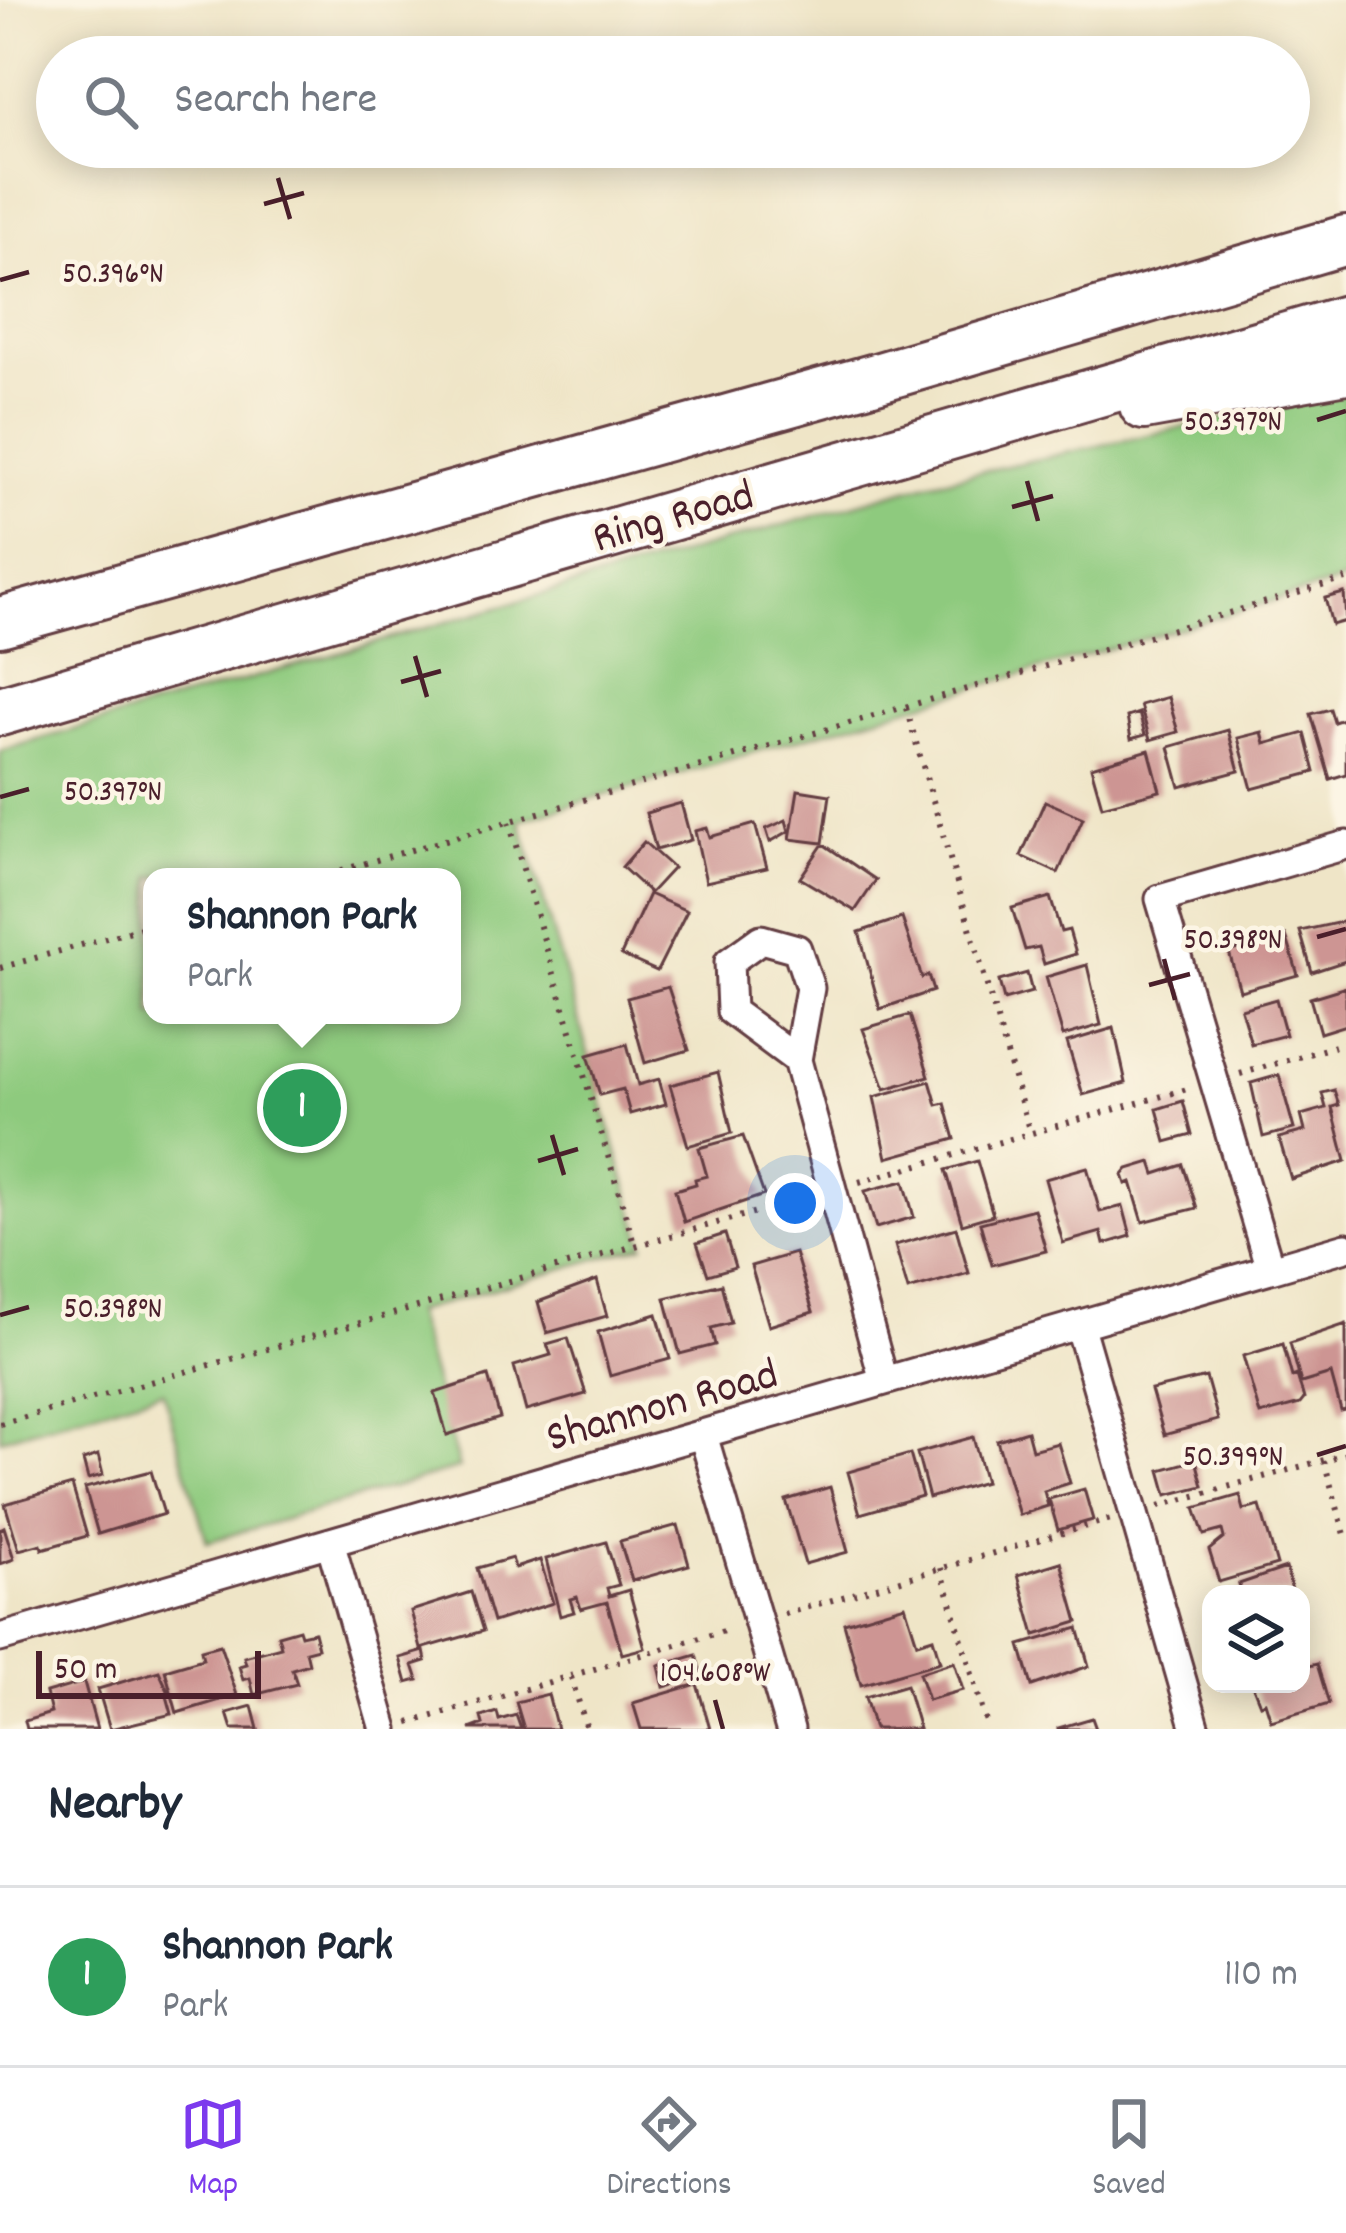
<!DOCTYPE html>
<html lang="en">
<head>
<meta charset="utf-8">
<style>
	:root { --surface:#fff; --page:#f6f6f7; --text:#1f2937; --muted:#747a83; --line:#e0e1e3; --accent:#7c3aed }
	body { margin:0; font-family:Dekko,sans-serif; background:var(--page); color:var(--text) }
	.controls { position:absolute; right:36px; bottom:36px; display:grid; overflow:hidden; border-radius:24px; box-shadow:0 6px 30px #0003 }
	.controls button { width:108px; height:108px; display:grid; place-items:center; padding:0; border:0; border-bottom:3px solid var(--line); background:var(--surface); color:var(--text); font:60px sans-serif }
	.scale { position:absolute; left:36px; bottom:30px; width:225px; box-sizing:border-box; padding-left:12px; border:6px solid #4a1f2b; border-top:0; font-size:33px; line-height:42px; white-space:nowrap; color:#4a1f2b; -webkit-text-stroke:9px #fcf5e5; paint-order:stroke }
	.you { position:absolute; left:795px; top:1203px; width:42px; height:42px; margin:-30px; border:9px solid #fff; border-radius:50%; background:#1a73e8; box-shadow:0 0 0 18px #1a73e833 }
	.badge { display:grid; place-items:center; width:78px; height:78px; border-radius:50%; background:var(--accent); color:#fff; font-size:39px; font-weight:700 }
	.pin { position:absolute; translate:-50% -50%; border:6px solid #fff; box-shadow:0 3px 12px #0006 }
	.popup { position:absolute; left:143px; top:868px; width:318px; height:156px; box-sizing:border-box; display:grid; place-content:center; border-radius:24px; background:var(--surface); filter:drop-shadow(0 3px 9px #0005); font-size:39px; white-space:nowrap; color:var(--muted) }
	.popup b { font-size:45px; color:var(--text) }
	.popup::after { content:''; position:absolute; left:50%; top:100%; margin-left:-24px; border:24px solid transparent; border-top-color:var(--surface) }
	.list { margin:0; padding:0; list-style:none }
	h2 { display:flex; justify-content:space-between; align-items:center; height:156px; margin:0; padding:0 48px; font-size:51px }
	h2 small { font-size:39px; font-weight:400; color:var(--muted) }
	.list li { display:grid; grid-template-columns:78px 1fr auto; gap:36px; align-items:center; box-sizing:border-box; height:180px; padding:0 48px; border-top:3px solid var(--line) }
	.list b { display:block; font-size:45px; white-space:nowrap }
	.list p { margin:0; font-size:39px; white-space:nowrap; color:var(--muted) }
	.list em { font-size:39px; font-style:normal; color:var(--muted) }
	.icon { flex:none; width:66px; height:66px; fill:none; stroke:currentColor; stroke-width:2; stroke-linecap:round; stroke-linejoin:round }
	.map { position:relative; flex:none; width:1346px; height:1729px; overflow:hidden }
	.search { position:absolute; background:var(--surface); box-shadow:0 6px 30px #0003; left:36px; right:36px; top:36px; height:132px; display:flex; align-items:center; gap:30px; box-sizing:border-box; padding:0 42px; border-radius:66px; color:var(--muted); font-size:45px }
	.sheet { height:336px; background:var(--surface) }
	nav { display:flex; justify-content:space-around; align-items:center; box-sizing:border-box; height:168px; border-top:3px solid var(--line); background:var(--surface); font-size:33px; color:var(--muted) }
	nav a { display:grid; justify-items:center; gap:6px }
	nav .on { color:var(--accent) }
	.map>svg:first-child { display:block }
</style>
</head>
<body>
<div class="map">
<svg width="1346" height="1729" viewBox="0 0 1346 1729">
	<rect width="100%" height="100%" fill="#fcf5e5"/>
	<filter id="ink" filterUnits="userSpaceOnUse"><feTurbulence type="fractalNoise" baseFrequency=".00833" numOctaves="2"/><feDisplacementMap in="SourceGraphic" scale="24" xChannelSelector="R" yChannelSelector="G"/><feConvolveMatrix kernelMatrix="1 2 1 2 8 2 1 2 1" color-interpolation-filters="sRGB"/></filter>
	<filter id="wash" filterUnits="userSpaceOnUse"><feTurbulence type="fractalNoise" baseFrequency=".004" numOctaves="4" result="noise"/><feDisplacementMap in="SourceGraphic" scale="48" xChannelSelector="R" yChannelSelector="G"/><feGaussianBlur stdDeviation="2.7" result="paint"/><feColorMatrix in="noise" values="0 0 0 0 0 0 0 0 0 0 0 0 0 0 0 0 0 1.4 0 .05"/><feComposite in="paint" operator="in"/></filter>
	<g filter="url(#wash)">
		<rect width="100%" height="100%" fill="#efe5c7"/>
		<path fill="#8eca7e" stroke="#6c7454" stroke-width="3" fill-rule="evenodd" d="M1346,392v188l-826,240 124,425 -230,67 45,156 -252,74 -44,-151 -163,48v-688l928,-268zM152,877h300v138h-300z"/>
		<g id="blocks">
			<path fill="#cd9593" d="M1344,593l2,28 -14,4 -7,-27z
				M1168,697l10,35 -28,8 -10,-35z
				M1330,709l4,13 12,-4v56l-16,5 -19,-65z
				M1139,713l6,22 -14,4 -4,-22z
				M1228,730l11,41 -59,16 -11,-40z
				M1262,732l3,12 40,-11 10,39 -63,17 -14,-51z
				M1149,750l11,41 -58,15 -11,-39z
				M798,790l32,5 -7,48 -33,-4z
				M1045,801l38,17 -25,55 -37,-17z
				M681,803l10,37 -35,10 -10,-37z
				M786,820l3,11 -19,11 -4,-13z
				M755,824l12,44 -61,14 -11,-51 12,-3 3,9z
				M644,842l29,26 -23,25 -28,-26z
				M823,844l53,36 -21,31 -55,-33z
				M649,894l38,17 -30,60 -36,-16z
				M1050,897l11,35 8,-2 7,24 -32,10 -5,-17 -14,3 -13,-42z
				M902,918l20,60 6,-3 5,16 -53,18 -21,-77z
				M1346,921v40l-34,11 -12,-41z
				M1286,935l12,40 -58,16 -11,-39z
				M1087,965l14,60 -38,11 -17,-59z
				M1027,973l5,19 -28,8 -5,-19z
				M668,987l21,63 -44,13 -18,-65z
				M1346,987v38l-26,8 -10,-35z
				M1276,999l10,36 -35,9 -10,-35z
				M910,1015l19,61 -44,13 -22,-60z
				M1114,1028l12,55 -43,12 -16,-53z
				M627,1044l11,41 21,-6 7,25 -36,10 -7,-25 -23,6 -12,-40z
				M718,1072l14,61 -44,13 -18,-61z
				M1279,1075l15,54 -31,8 -12,-54z
				M930,1081l7,24 8,-2 10,36 -68,19 -13,-61z
				M1334,1090l5,15 -7,2 14,54 -55,18 -12,-41 26,-7 -4,-16 25,-7 -4,-15z
				M1183,1101l9,34 -26,7 -9,-33z
				M743,1136l21,59 -80,27 -9,-32 21,-6 -1,-5 12,-3 -8,-28z
				M977,1161l16,54 -31,9 -16,-54z
				M1151,1162l4,12 28,-9 14,43 -54,14 -12,-40 -5,2 -3,-9 5,-6z
				M1087,1167l13,45 23,-6 8,30 -27,8 -3,-12 -38,11 -18,-64z
				M904,1181l10,36 -38,11 -11,-37z
				M1034,1209l12,42 -54,14 -12,-42z
				M956,1228l13,45 -61,17 -13,-45z
				M725,1234l10,33 -27,8 -11,-32z
				M795,1253l18,59 -44,14 -18,-60z
				M597,1280l10,36 -60,17 -9,-31z
				M721,1284l10,39 -20,5 4,17 -35,9 -15,-56z
				M657,1314l13,45 -60,17 -12,-44z
				M1346,1324v86l-5,1 -10,-37 -30,9 -11,-40z
				M568,1338l18,56 -60,17 -12,-45 37,-11 -4,-11z
				M1283,1344l9,33 5,-2 7,24 -4,5 -40,11 -17,-59z
				M488,1376l12,42 -53,17 -12,-42z
				M1206,1377l12,43 -54,15 -13,-45z
				M1027,1431l5,19 26,-7 12,40 -26,8 4,15 -29,9 -22,-75z
				M973,1437l12,45 -56,16 -12,-45z
				M910,1454l12,42 -62,18 -12,-42z
				M98,1455l5,20 -15,4 -5,-19z
				M1196,1460l7,26 -36,9 -7,-25z
				M151,1471l13,43 -66,20 -13,-46z
				M72,1485l15,51 -45,13 -1,-5 -22,6 -14,-46z
				M830,1487l18,65 -43,12 -19,-64z
				M1084,1489l9,31 -35,10 -9,-31z
				M1240,1495l4,15 16,-4 17,59 -58,17 -10,-32 15,-12 -2,-8 -18,5 -9,-27z
				M678,1525l11,40 -57,16 -12,-40z
				M4,1527l10,32 -14,5v-35z
				M606,1542l13,43 -12,3 2,8 20,-6 16,58 -23,6 -15,-52 -26,7 -4,-12 -7,2 4,13 -14,4 -14,-57z
				M512,1558l3,10 25,-8 13,43 -60,19 -16,-54z
				M1061,1562l17,60 -43,13 -17,-60z
				M1286,1568l7,26h-51l-3,-10z
				M471,1592l12,39 -62,18 -10,-38z
				M905,1605l12,38 16,-5 7,24 -79,23 -17,-62z
				M1078,1628l11,38 -57,20 -12,-41z
				M299,1629l2,6 13,-3 4,16 -12,3 3,13 -17,5 5,15 -43,11 -4,-17 -7,2 -4,-14 7,-2 -2,-7 37,-10 -3,-12z
				M220,1645l17,50 -60,18 -12,-43 38,-11 -2,-9z
				M424,1651l2,10 -13,4 5,15 -11,3 -7,-25z
				M696,1655l6,21 -38,11 -5,-21z
				M954,1662l9,28 -35,10 -9,-27z
				M1317,1664l12,40 -58,17 -6,-19 -5,2 -8,-20h49v-16z
				M159,1671l11,24 -3,1 5,18 -62,15 -12,-40z
				M84,1682l13,47h-70l-2,-8 26,-8 -5,-20z
				M697,1684l13,45h-69l-8,-26z
				M906,1685l13,44h-45l-9,-32z
				M548,1694l9,35h-33l-8,-27z
				M252,1706l6,23h-26l-5,-16z
				M497,1712l2,8 17,-5 5,14h-51l13,-5 -2,-7z
				M1092,1718l4,11h-38v-1z"/>
		</g>
	</g>
	<g filter="url(#ink)">
		<use href="#blocks" fill-opacity="0" stroke="#633d42" stroke-width="3"/>
		<g fill="none" stroke-linecap="round" stroke-linejoin="round">
			<defs>
				<path id="street" d="M797,1060l-66,-49 -2,-49 32,-23 36,10 13,39 -13,72 87,321
					M1270,1269l-110,-370 186,-54
					M1080,1327l116,402
					M703,1435l87,294
					M330,1542l54,187
					M0,1638l1346,-391"/>
				<path id="highway" d="M1144,405l202,-36
					M0,622l876,-244 470,-138
					M0,711l1346,-391"/>
			</defs>
			<use href="#street" stroke="#633d42" stroke-width="33"/>
			<use href="#highway" stroke="#633d42" stroke-width="54"/>
			<path stroke="#633d42" stroke-width="6" stroke-dasharray="3 9" stroke-linecap="butt" d="M906,708l124,425
				M509,822l126,425
				M318,877l1028,-298
				M0,968l152,-43
				M1240,1074l106,-31
				M859,1182l328,-93
				M0,1424l806,-226
				M1324,1461l22,77
				M1159,1506l187,-52
				M941,1568l47,161
				M784,1614l327,-95
				M571,1677l16,52
				M409,1723l322,-94"/>
			<use href="#street" stroke="#fff" stroke-width="27"/>
			<use href="#highway" stroke="#fff" stroke-width="48"/>
		</g>
	</g>
	<path fill="none" stroke="#4a1f2b" stroke-width="4.5" d="M278,178l12,41M264,204l40,-11M0,280l29,-8M1317,420l29,-9M1027,481l11,40M1012,507l41,-11M415,656l12,41M401,682l40,-11M0,797l29,-8M1317,937l29,-8M1164,959l11,41M1149,985l41,-11M552,1135l12,40M538,1161l40,-12M0,1315l29,-8M1317,1455l29,-9M715,1700l8,29"/>
	<g text-anchor="middle" stroke-width="9" stroke-linejoin="round" paint-order="stroke">
		<g font-size="45" fill="#4a1f2b" stroke="#fcf5e5">
			<text transform="translate(672 513) rotate(-16)" y="16">Ring Road</text>
			<text transform="translate(661 1402) rotate(-16)" y="16">Shannon Road</text>
		</g>
	</g>
	<g font-size="30" text-anchor="middle" fill="#4a1f2b" stroke="#fcf5e5" stroke-width="9" stroke-linejoin="round" paint-order="stroke">
		<text x="113" y="282">50.396°N</text>
		<text x="1233" y="430">50.397°N</text>
		<text x="113" y="800">50.397°N</text>
		<text x="1233" y="948">50.398°N</text>
		<text x="113" y="1317">50.398°N</text>
		<text x="1233" y="1465">50.399°N</text>
		<text x="715" y="1681">104.608°W</text>
	</g>
</svg>
<div class="controls">
<button><svg class="icon" aria-label="layers" viewBox="0 0 24 24"><path d="M12 4l9 5-9 5-9-5zM3 14l9 5 9-5"/></svg></button>
</div>
<div class="scale">50 m</div>
<div class="you"></div>
<div class="pin badge" style="left:302px;top:1108px;background:#2e9e5b">1</div>
<div class="popup"><b>Shannon Park</b>Park</div>
<div class="search"><svg class="icon" aria-label="search" viewBox="0 0 24 24"><circle cx="10" cy="10" r="6"/><path d="M15 15l6 6"/></svg>Search here</div>
</div>
<section class="sheet">
<h2>Nearby<small></small></h2>
<ul class="list">
<li><span class="badge" style="background:#2e9e5b">1</span><div><b>Shannon Park</b><p>Park</p></div><em>110 m</em></li>
</ul>
</section>
<nav>
<a class="on"><svg class="icon" aria-label="map" viewBox="0 0 24 24"><path d="M3 6l6-2 6 2 6-2v14l-6 2-6-2-6 2zM9 4v14M15 6v14"/></svg>Map</a>
<a><svg class="icon" aria-label="directions" viewBox="0 0 24 24"><path d="M12 3l9 9-9 9-9-9zM9 14v-3h6M13 9l2 2-2 2"/></svg>Directions</a>
<a><svg class="icon" aria-label="saved" viewBox="0 0 24 24"><path d="M7 4h10v16l-5-4-5 4z"/></svg>Saved</a>
</nav>
</body>
</html>
